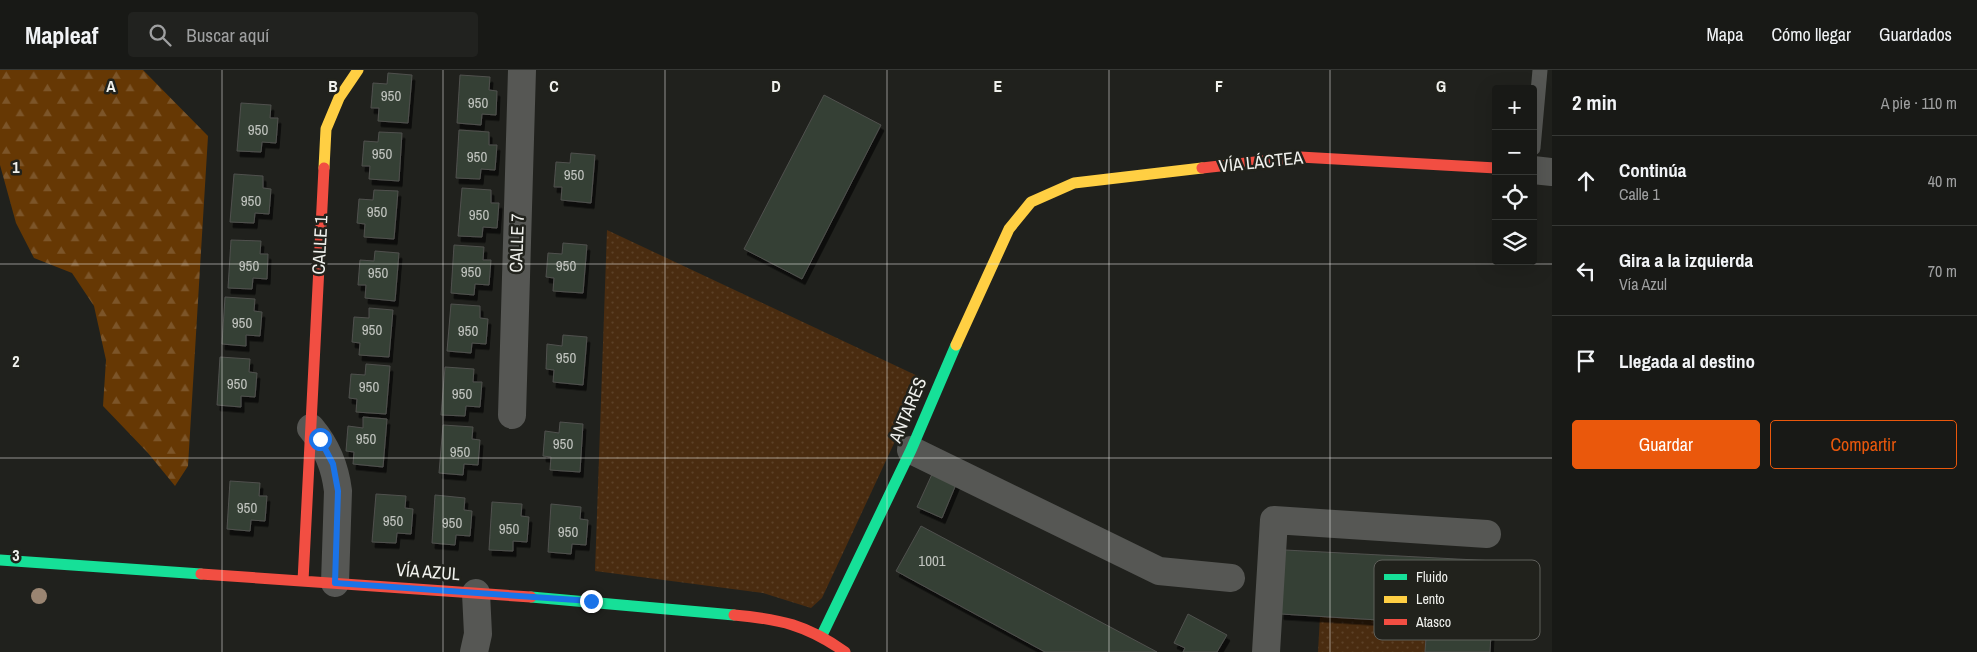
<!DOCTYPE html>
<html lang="es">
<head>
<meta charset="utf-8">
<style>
	:root { --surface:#181916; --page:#21221f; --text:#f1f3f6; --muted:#9fa0a1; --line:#363835; --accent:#ea580c }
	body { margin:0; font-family:"Archivo Narrow",sans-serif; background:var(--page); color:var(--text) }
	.controls { position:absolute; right:15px; top:15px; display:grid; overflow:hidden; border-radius:5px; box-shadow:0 5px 20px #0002 }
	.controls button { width:45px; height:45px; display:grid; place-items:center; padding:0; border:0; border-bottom:1px solid var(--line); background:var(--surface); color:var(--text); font:25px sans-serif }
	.stop { position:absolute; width:15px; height:15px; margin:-11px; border:4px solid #1a73e8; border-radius:50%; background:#fff }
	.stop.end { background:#1a73e8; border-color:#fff; box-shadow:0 1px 5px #0008 }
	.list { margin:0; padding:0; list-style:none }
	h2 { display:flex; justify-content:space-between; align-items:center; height:65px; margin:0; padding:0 20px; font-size:21px }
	h2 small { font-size:16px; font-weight:400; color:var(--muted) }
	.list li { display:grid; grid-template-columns:32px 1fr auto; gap:15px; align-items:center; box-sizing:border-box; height:90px; padding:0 20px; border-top:1px solid var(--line) }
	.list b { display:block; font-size:19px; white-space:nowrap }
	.list p { margin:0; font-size:16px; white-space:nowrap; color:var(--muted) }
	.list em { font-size:16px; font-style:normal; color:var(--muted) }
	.actions { display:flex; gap:10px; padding:15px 20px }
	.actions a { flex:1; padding:11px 0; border:1px solid var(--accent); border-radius:5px; text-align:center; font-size:18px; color:var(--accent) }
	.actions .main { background:var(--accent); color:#fff }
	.icon { flex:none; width:28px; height:28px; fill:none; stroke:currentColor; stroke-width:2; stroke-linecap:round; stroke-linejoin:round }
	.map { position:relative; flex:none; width:1552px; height:582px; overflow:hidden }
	header { display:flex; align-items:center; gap:30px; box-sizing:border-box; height:70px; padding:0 25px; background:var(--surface); border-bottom:1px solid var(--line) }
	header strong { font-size:24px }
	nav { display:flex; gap:28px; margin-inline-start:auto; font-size:18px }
	.search { width:350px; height:45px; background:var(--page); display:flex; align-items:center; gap:12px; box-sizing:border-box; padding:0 18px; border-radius:5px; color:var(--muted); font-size:19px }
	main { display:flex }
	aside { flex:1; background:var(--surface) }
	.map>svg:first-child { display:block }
</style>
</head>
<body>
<header>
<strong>Mapleaf</strong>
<div class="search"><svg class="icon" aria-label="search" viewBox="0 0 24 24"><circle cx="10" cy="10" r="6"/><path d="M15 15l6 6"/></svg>Buscar aquí</div>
<nav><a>Mapa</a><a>Cómo llegar</a><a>Guardados</a></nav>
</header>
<main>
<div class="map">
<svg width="1552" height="582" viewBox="0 0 1552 582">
	<defs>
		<pattern id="grass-dots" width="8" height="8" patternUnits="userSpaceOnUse" patternTransform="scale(1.25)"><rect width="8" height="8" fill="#4a2c10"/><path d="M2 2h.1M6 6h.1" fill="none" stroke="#5c4127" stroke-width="1.8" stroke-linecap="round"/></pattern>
		<pattern id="forest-firs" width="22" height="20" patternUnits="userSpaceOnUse" patternTransform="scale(1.25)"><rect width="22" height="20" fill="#663804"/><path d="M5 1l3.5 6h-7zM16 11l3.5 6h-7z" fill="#7c5529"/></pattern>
		<filter id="shadow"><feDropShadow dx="3" dy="5.5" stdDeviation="0" flood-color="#0009"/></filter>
	</defs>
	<rect width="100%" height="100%" fill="#20211d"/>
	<path fill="url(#grass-dots)" d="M607,160l317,149 -102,219 -11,10 -48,-15 -168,-22z
		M1320,546l107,7 -2,29h-107z"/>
	<path fill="url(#forest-firs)" d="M0,0h143l65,66 -20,330 -13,20 -27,-33 -45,-47 3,-46 -12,-54 -22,-33 -38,-15 -18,-35 -16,-58z"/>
	<path fill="#353f35" stroke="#50514e" filter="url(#shadow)" d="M388,3l24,2 -4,48 -30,-2 1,-13h-8l2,-25 14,1z
		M460,5l30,2 -1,13 8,1 -1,24 -14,-1 -1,11 -24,-2z
		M824,25l57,30 -79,154 -58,-30z
		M241,33l30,2 -1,13h8l-2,25 -14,-1 -1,10 -24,-1z
		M459,60l30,2v13h8l-2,25 -14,-1 -1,10 -24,-1z
		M379,62l23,1 -3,48 -30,-2 1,-13h-8l2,-25 14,1z
		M571,83l24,2 -4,48 -30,-3 1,-13h-8l2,-25 14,1z
		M234,104l29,2v12l8,1 -2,25 -14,-1 -1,10 -24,-1z
		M462,118l29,2v13h8l-2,25 -14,-1 -1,10 -24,-1z
		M374,120l24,1 -4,48 -30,-2 1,-13 -8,-1 2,-24 14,1z
		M231,170l30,1 -1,13h8l-1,25 -14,-1 -1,11 -24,-1z
		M563,173l24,2 -4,48 -30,-2 1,-13 -8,-1 2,-24 14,1z
		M454,175l30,2 -1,13h8l-2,25 -14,-1 -1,11 -23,-2z
		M375,181l24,2 -4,48 -30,-3 1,-13h-8l2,-25 14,1z
		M225,227l30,2 -1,12 8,1 -2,24 -14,-1v11l-24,-2z
		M451,234l29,2v12l8,1 -2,25 -14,-1 -1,10 -24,-2z
		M369,238l24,2 -4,47 -30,-2 1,-12 -8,-1 2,-25 15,1z
		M563,265l24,2 -4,48 -30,-3 1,-12 -8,-1 1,-25 15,2z
		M220,287l30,2 -1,13 8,1 -2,24 -14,-1v11l-24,-2z
		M366,294l24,2 -4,48 -30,-2 1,-13 -8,-1 2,-24 14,1z
		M445,297l29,2 -1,13h9l-2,25 -14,-1 -1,10 -24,-1z
		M363,347l24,2 -4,48 -30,-3 1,-12 -8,-1 2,-25 15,2z
		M560,352l23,2 -3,48 -30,-2 1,-13 -8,-1 2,-25 14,2z
		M443,355l30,2 -1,12 8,1 -2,25 -14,-1 -1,11 -24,-2z
		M933,402l24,10 -15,36 -25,-11z
		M230,411l30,2 -1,13h8l-2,25 -14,-1 -1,11 -23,-2z
		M376,424l30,2 -1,12 8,1 -2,25 -14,-1 -1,10 -24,-1z
		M435,425l30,3 -1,12 8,1 -2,25 -14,-1 -1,10 -23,-2z
		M492,432l30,2 -1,12 8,1 -2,25 -14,-1v10l-24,-1z
		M551,434l30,3 -1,12 8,1 -2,25 -14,-1 -1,10 -23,-2z
		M921,456l236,126h-112l-149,-81z
		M1285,480l210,11 -5,91h-65l2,-29 -146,-9z
		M1188,544l39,21 -10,17h-34l2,-4 -11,-5z"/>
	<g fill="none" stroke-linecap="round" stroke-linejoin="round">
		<path stroke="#565754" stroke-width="15" d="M1533,78l7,-78"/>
		<path stroke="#565754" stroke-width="28" d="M1533,100l19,2
			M512,345l10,-345
			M311,358c16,19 24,38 27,63l-3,92
			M911,380l248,121 72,7
			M474,582l4,-18 -2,-41
			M1266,582l8,-132 213,14"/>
		<path stroke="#16e098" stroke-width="11" d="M0,490l201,14
			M531,527l203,18
			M822,565l89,-185 45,-105"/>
		<path stroke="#ffcf43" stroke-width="11" d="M324,98l2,-39 13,-31 19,-28
			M956,275l53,-116 22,-27 43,-19 128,-15"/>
		<path stroke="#f24e42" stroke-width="11" d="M1202,98l98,-11 196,11
			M201,504l330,23
			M303,511l21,-413
			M734,545c46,4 73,10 111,37"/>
	</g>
	<circle fill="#9a8572" cx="39" cy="526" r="8"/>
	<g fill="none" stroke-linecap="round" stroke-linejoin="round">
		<path stroke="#1a73e8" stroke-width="6" d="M320,369l13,25 5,27 -3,92 256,18"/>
	</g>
	<path fill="none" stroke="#f0f1ed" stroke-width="1" stroke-opacity="0.55" d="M222,0v582M443,0v582M665,0v582M887,0v582M1109,0v582M1330,0v582M0,194h1552M0,388h1552"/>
	<g text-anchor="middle" stroke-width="5" stroke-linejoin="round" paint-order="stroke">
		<g font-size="15" fill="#c1c4bf">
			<text x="391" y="31">950</text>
			<text x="478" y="38">950</text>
			<text x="258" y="65">950</text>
			<text x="382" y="89">950</text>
			<text x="477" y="92">950</text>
			<text x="574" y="110">950</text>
			<text x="251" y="136">950</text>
			<text x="377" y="147">950</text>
			<text x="479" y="150">950</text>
			<text x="249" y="201">950</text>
			<text x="566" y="201">950</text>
			<text x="471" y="207">950</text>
			<text x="378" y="208">950</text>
			<text x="242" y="258">950</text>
			<text x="372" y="265">950</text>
			<text x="468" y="266">950</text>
			<text x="566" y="293">950</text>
			<text x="237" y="319">950</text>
			<text x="369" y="322">950</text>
			<text x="462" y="329">950</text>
			<text x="366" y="374">950</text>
			<text x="563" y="379">950</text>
			<text x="460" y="387">950</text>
			<text x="247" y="443">950</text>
			<text x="393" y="456">950</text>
			<text x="452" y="458">950</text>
			<text x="509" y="464">950</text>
			<text x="568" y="467">950</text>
			<text x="932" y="496">1001</text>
		</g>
		<g font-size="18" fill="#f0f1ed" stroke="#21221c">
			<text transform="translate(1261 92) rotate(-6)" y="6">VÍA LÁCTEA</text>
			<text transform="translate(517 173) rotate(-88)" y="6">CALLE 7</text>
			<text transform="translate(320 175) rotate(-87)" y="6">CALLE 1</text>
			<text transform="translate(908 340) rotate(-67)" y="6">ANTARES</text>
			<text transform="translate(428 502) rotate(4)" y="6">VÍA AZUL</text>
		</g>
	</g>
	<rect x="1374" y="490" width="166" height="80" rx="8" fill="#21221c" stroke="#5f605b" stroke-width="1"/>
	<rect x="1384" y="504" width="23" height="6" fill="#16e098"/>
	<rect x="1384" y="526" width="23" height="7" fill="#ffcf43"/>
	<rect x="1384" y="549" width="23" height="6" fill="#f24e42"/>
	<g font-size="14" fill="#f0f1ed">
		<text x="1416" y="512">Fluido</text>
		<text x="1416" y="534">Lento</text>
		<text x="1416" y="557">Atasco</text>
	</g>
	<g font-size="16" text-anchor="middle" font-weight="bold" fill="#f0f1ed" stroke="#21221c" stroke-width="5" stroke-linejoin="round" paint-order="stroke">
		<text x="111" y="22">A</text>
		<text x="333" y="22">B</text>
		<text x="554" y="22">C</text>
		<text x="776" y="22">D</text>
		<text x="998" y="22">E</text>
		<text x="1219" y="22">F</text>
		<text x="1441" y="22">G</text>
		<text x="16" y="103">1</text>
		<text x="16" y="297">2</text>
		<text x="16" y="491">3</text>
	</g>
</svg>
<div class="controls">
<button>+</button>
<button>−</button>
<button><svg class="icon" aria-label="locate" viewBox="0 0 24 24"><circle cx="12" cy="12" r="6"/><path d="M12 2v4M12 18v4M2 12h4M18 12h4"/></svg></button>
<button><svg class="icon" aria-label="layers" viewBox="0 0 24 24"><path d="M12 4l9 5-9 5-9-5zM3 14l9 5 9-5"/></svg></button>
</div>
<div class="stop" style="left:320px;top:369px"></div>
<div class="stop end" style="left:591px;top:531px"></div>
</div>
<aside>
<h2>2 min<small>A pie · 110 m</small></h2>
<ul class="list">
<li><svg class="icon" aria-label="ahead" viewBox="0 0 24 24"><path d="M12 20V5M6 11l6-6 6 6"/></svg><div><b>Continúa</b><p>Calle 1</p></div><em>40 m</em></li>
<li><svg class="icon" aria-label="left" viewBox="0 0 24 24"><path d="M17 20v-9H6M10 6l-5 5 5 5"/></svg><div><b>Gira a la izquierda</b><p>Vía Azul</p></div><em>70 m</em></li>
<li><svg class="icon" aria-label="arrive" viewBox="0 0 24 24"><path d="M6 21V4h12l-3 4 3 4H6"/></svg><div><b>Llegada al destino</b></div></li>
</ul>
<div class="actions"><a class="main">Guardar</a><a>Compartir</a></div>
</aside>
</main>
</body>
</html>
